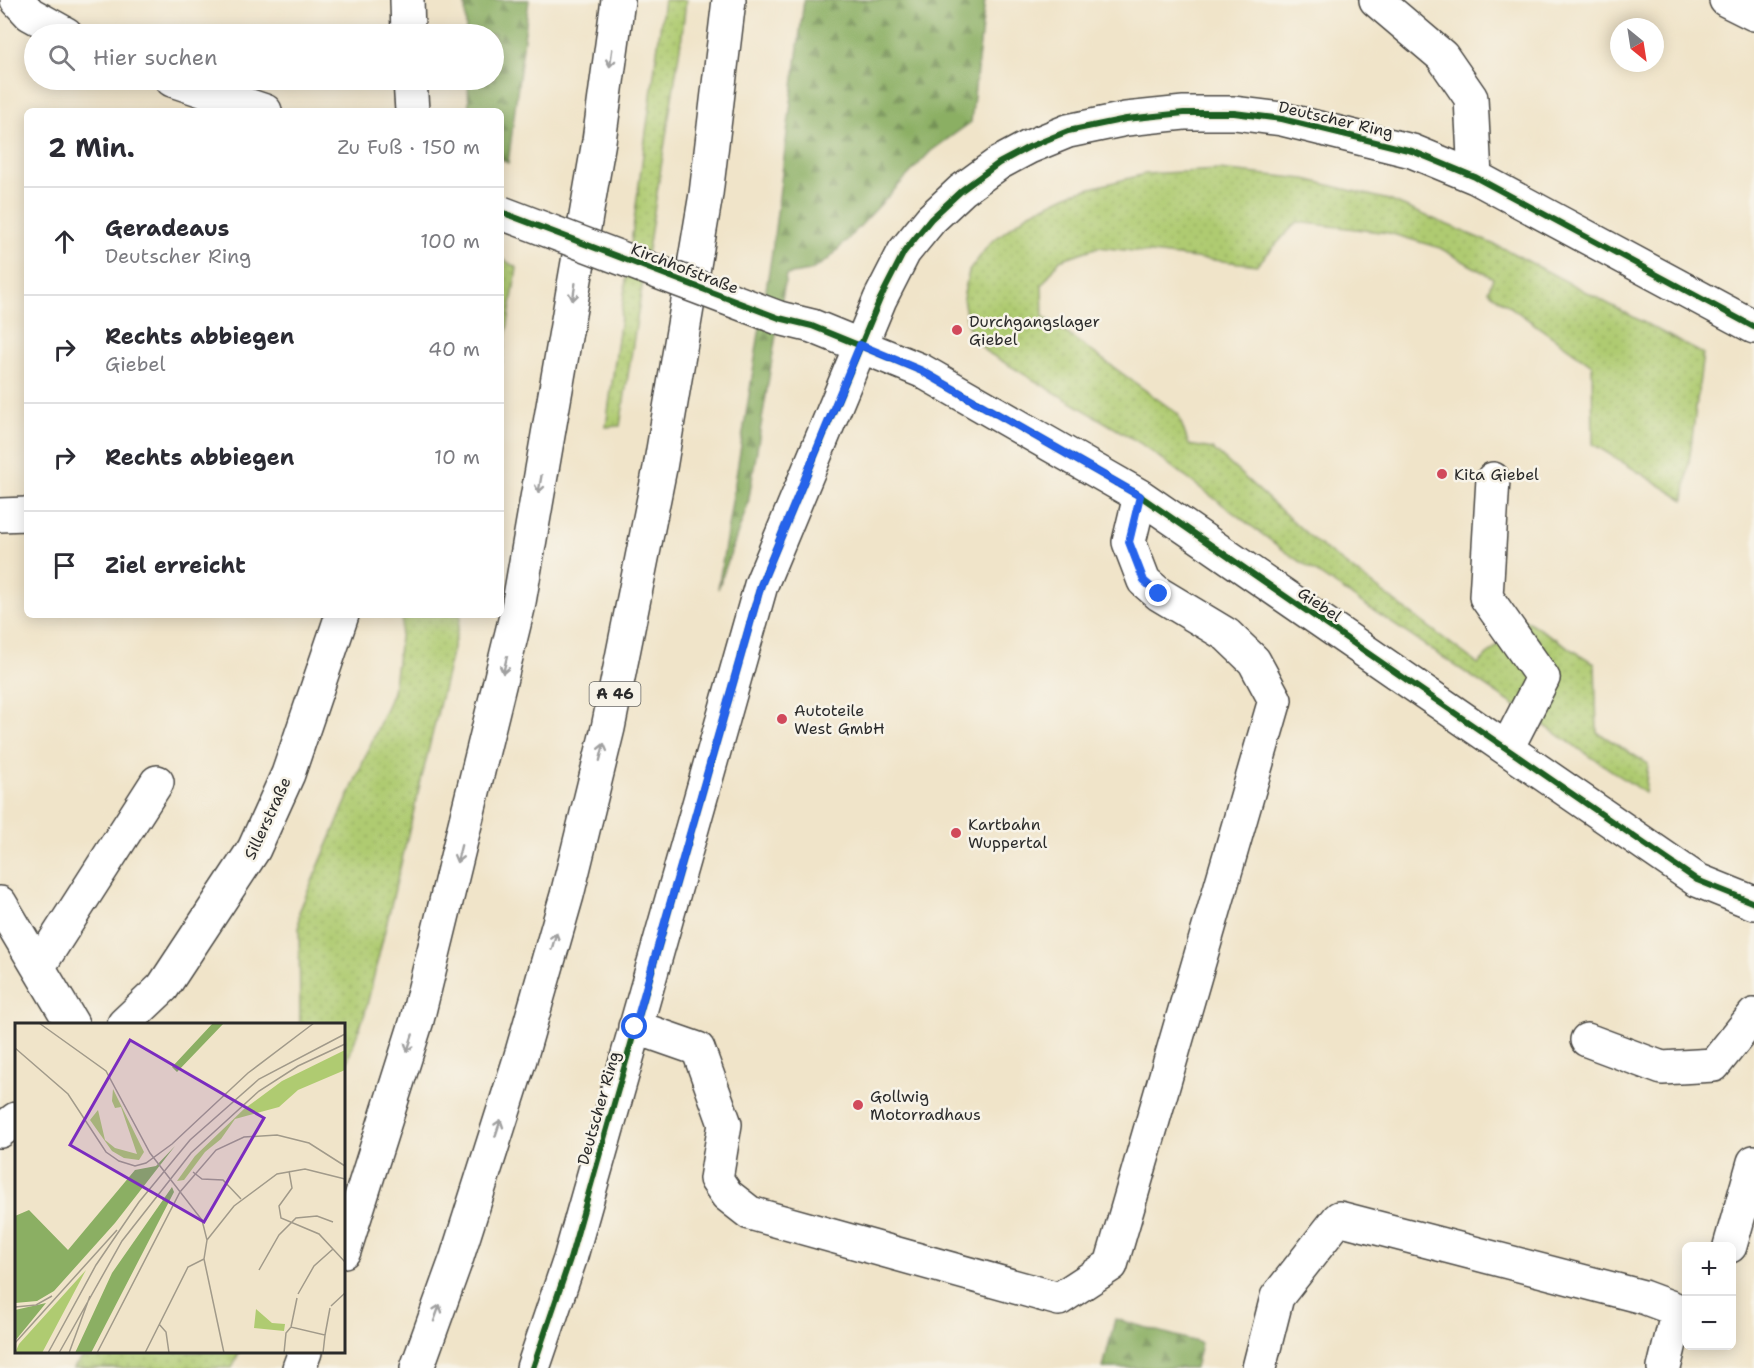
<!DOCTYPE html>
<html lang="de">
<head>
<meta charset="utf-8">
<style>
	:root { --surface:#fff; --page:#f7f7f7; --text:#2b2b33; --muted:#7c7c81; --line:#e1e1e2 }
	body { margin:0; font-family:"Shantell Sans",sans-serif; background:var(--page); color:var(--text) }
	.controls { position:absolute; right:18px; bottom:18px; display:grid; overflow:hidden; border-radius:9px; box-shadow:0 3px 15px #0003 }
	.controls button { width:54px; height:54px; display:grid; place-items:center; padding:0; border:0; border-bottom:2px solid var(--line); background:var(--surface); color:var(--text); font:30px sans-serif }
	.compass { position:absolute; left:1610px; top:18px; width:54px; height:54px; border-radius:50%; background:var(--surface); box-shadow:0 3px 15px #0003; rotate:150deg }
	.stop { position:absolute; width:18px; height:18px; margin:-14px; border:4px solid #2563eb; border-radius:50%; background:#fff }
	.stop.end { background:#2563eb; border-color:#fff; box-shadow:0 2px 6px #0008 }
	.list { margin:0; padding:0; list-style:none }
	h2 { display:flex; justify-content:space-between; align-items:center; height:78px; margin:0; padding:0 24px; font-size:26px }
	h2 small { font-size:20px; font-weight:400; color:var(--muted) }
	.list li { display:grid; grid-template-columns:39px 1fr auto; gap:18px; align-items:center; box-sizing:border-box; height:108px; padding:0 24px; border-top:2px solid var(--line) }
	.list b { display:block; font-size:22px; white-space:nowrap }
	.list p { margin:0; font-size:20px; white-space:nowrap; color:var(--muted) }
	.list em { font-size:20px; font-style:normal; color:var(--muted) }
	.icon { flex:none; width:33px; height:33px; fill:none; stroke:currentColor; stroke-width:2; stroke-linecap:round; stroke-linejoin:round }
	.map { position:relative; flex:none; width:1754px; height:1368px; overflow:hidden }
	.search { position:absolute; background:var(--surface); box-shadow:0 3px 15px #0003; left:24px; top:24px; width:480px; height:66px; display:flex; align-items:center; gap:15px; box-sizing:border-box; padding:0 21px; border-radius:33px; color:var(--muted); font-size:22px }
	.panel { position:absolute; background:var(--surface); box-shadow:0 3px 15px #0003; left:24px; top:108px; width:480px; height:510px; border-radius:9px }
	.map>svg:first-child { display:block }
</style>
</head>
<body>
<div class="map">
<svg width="1754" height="1368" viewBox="0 0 1754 1368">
	<defs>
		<pattern id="grass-dots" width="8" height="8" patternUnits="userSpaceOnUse" patternTransform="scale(1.5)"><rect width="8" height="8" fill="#afcb71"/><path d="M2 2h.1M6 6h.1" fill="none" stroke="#97ae62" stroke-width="1.8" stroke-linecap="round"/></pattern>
		<pattern id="forest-firs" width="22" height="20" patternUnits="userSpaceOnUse" patternTransform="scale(1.5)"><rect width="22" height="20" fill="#8baf63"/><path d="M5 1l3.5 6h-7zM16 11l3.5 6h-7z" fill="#728f52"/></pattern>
	</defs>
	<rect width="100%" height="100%" fill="#f7f3e8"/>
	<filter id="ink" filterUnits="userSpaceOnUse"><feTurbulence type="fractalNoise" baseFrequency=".0167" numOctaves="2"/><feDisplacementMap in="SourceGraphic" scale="12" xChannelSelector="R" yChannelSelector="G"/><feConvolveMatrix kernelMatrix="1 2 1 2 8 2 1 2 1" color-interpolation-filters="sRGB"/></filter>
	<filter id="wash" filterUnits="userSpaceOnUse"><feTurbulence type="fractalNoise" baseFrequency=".008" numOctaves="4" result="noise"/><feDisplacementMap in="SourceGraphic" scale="24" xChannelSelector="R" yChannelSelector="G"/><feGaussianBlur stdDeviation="1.35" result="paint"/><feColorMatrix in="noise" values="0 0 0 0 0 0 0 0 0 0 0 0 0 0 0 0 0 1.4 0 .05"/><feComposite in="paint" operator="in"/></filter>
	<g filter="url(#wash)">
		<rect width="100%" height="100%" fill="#f0e4c9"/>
		<path fill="url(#grass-dots)" stroke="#6d7b4e" stroke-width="1.5" d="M664,0h22l-4,35 -62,391 -14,1z
			M1219,170l86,9 84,21 118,50 196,104 -19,146 -91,-56 -1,-79 -104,-74 5,-13 -53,-30 -51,-15 -92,-11 -40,43 -159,-18 -38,13 -18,25 1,31 135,98 11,31 24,4 103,93 162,122 46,-45 71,45 2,68 51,32 -3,29 -359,-241 -146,-109 -155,-92 -17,-25 -5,-28 6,-27 21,-28 38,-29 44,-21 73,-19z
			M501,258l16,10 -16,98z
			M403,615h58l-96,398 -21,57v-46h-44l-1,-112 94,-220z
			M88,1352h151l-7,16h-159z"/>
		<path fill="url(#forest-firs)" stroke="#5b6d47" stroke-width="1.5" d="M465,0h64l-21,163 -7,-4v-48h-32l-1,-31h26v-46h-28z
			M804,0h181l-14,122 -40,29 -102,108 -19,12 -24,4 -38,229 -30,85 54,-337z
			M1115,1319l86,24 -6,25h-92z"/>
	</g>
	<g filter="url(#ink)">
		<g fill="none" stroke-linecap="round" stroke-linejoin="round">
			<defs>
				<path id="minor" d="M17,0l13,14 36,20
					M407,0l1,34
					M1376,0l66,56 29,42 4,79
					M1726,0l28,14
					M172,80l93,31
					M410,80l2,31
					M779,318l33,8 110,45 218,125 557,384 57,23
					M1493,479l-7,118 57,81 -36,70
					M0,515l27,-1
					M0,903l72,121
					M39,966l118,-184
					M124,1024l39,-37 91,-138 34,-75 54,-159
					M635,1027l63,22 27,75 -9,55 11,16 23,18 309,86 52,-34 164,-565 -21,-39 -27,-26 -68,-41 -15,-13 -15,-39 11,-46
					M1587,1040l75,28 52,-3 40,-50
					M0,1131l16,-12
					M1730,1246l24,-84
					M533,1368l37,-109 191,-674 119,-286 24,-47 27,-33 31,-29 37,-27 30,-16 39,-16 58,-12 58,-6h50l48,6 130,32 63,26 279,150
					M1259,1368l18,-71 62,-79 304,79 43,16
					M1664,1368l14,-58"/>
				<path id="highway" d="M344,1251l73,-231 101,-412 81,-467 19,-141
					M299,1368l6,-16
					M417,1368l40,-111 63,-198 47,-164 41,-167 52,-260 46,-274 23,-194"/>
			</defs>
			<use href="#minor" stroke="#494743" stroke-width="36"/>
			<use href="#highway" stroke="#494743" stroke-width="36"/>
			<use href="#minor" stroke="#fff" stroke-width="33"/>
			<use href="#highway" stroke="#fff" stroke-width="33"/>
			<defs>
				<path id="minor-bridge" d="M502,213l277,105"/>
			</defs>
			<use href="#minor-bridge" stroke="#494743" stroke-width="36" stroke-linecap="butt"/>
			<use href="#minor-bridge" stroke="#fff" stroke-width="33"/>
			<defs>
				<path id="cycleway" d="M501,212l278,106 33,8 110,45 218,125 557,384 57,23
					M533,1368l37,-109 191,-674 119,-286 24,-47 27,-33 31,-29 37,-27 30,-16 39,-16 58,-12 58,-6h50l48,6 130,32 63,26 279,150"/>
			</defs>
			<use href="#cycleway" stroke="#f7f3e8" stroke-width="10"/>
			<use href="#cycleway" stroke="#1b5e20" stroke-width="6"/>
		</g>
		<defs><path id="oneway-shaft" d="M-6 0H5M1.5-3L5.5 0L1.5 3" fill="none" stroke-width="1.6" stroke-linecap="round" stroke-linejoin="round" transform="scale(1.5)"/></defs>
		<g stroke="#a0a0a0">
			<use href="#oneway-shaft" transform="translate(611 58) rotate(98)"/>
			<use href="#oneway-shaft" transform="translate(574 292) rotate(99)"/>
			<use href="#oneway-shaft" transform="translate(540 484) rotate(100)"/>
			<use href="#oneway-shaft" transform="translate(505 665) rotate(103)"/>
			<use href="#oneway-shaft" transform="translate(602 752) rotate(-76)"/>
			<use href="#oneway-shaft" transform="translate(459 854) rotate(104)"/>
			<use href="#oneway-shaft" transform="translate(554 941) rotate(-74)"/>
			<use href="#oneway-shaft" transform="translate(410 1043) rotate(108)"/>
			<use href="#oneway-shaft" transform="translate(498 1128) rotate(-72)"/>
			<use href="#oneway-shaft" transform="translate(437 1313) rotate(-70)"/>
		</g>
	</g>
	<g fill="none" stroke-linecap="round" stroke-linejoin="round" filter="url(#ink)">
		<path stroke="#2563eb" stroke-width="8" d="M635,1027l126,-442 99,-240 62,26 218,125 -11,46 15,39 15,13"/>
	</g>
	<g fill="#d1495b" stroke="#f7f3e8" stroke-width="2">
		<circle cx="957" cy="330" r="6"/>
		<circle cx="1442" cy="474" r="6"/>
		<circle cx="782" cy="719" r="6"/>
		<circle cx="956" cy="833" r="6"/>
		<circle cx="858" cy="1105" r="6"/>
	</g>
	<g text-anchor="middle" stroke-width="5" stroke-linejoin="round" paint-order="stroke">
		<rect fill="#f7f3e8" stroke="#686764" stroke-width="1.5" x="589.5" y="682" width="51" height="24" rx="4.5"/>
		<g font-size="15" font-weight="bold" fill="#2b2b2b">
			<text x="615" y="699">A 46</text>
		</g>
		<g font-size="16" fill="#2b2b2b" stroke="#f7f3e8">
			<text transform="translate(1336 119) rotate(13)" y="6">Deutscher Ring</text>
			<text transform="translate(685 268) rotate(21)" y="6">Kirchhofstraße</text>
			<text transform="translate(1320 604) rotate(34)" y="6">Giebel</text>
			<text transform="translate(267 818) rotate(-65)" y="6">Sillerstraße</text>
			<text transform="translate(598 1108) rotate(-74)" y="6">Deutscher Ring</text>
		</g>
		<g font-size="16" fill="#2b2b2b" stroke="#f7f3e8" text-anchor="start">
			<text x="969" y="327">Durchgangslager<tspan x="969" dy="18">Giebel</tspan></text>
			<text x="1454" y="480">Kita Giebel</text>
			<text x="794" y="716">Autoteile<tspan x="794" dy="18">West GmbH</tspan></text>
			<text x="968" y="830">Kartbahn<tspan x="968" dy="18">Wuppertal</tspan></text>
			<text x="870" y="1102">Gollwig<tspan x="870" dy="18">Motorradhaus</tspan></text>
		</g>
	</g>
	<g transform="translate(15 1023)">
		<rect width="330" height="330" fill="#f0e4c9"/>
		<path d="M330,27v20l-47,20 -19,17 -44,12 -14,20 -16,13 -21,28 -7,1 18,-25 49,-47 38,-28zM98,66l31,63 -5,8 -15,-2 -12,-7 -22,-31 8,-10 7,30 10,8 22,6 -16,-47 -6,1 -3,-7zM71,247l-44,83h-27l4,-9z" fill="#afcb71"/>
		<path d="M198,0h11l-47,49 -5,-5zM160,123l-60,77 -61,68 -17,10 -22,2v-87l14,-6 39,40 67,-80 21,-4zM157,164l2,5 -83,161h-16l37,-80zM31,280l-31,38v-31z" fill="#8baf63"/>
		<path d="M241,286l16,14 13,1 -1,7 -30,-3z" fill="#afcb71"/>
		<path fill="none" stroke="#a19a8a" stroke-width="1.5" d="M24,0l67,48 44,82 52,67 5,20 -3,19 20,94M0,25l53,46 38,58 13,9 16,5 11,-3 26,-19 76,-71 66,-50M274,148l3,17 -13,18 2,12 38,16 26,28M178,149l9,7 21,1 18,19M192,217l27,-34 43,-32 28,-5 40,10M244,247l20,-35 17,-17 21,-2 16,6M283,271l16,-28 19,-17M316,283l14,-13M0,284l21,-2 16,-9M144,301l7,8 3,21M276,304l6,-29M310,312l5,-27M0,320l102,-113M33,330l48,-88 43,-63 51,-62 69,-61 86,-45M44,330l63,-112 69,-88 68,-62 39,-25 47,-22M54,330l21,-57M82,330l83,-161 36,-42 28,-13 33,-2 32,8 36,23M130,330l43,-86 16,-8M269,330l2,-20 5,-6 34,8 -2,18"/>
		<path fill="#7b2cbf" fill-opacity="0.15" stroke="#7b2cbf" stroke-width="3" d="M115,17l134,78 -60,104 -134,-77z"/>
		<rect width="330" height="330" fill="none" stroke="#2b2b2b" stroke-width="3"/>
	</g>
</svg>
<div class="controls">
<button>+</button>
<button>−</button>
</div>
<svg class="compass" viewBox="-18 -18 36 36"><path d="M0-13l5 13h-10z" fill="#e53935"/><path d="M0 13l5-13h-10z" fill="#7c7c81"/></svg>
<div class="stop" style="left:635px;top:1027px"></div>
<div class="stop end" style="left:1159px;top:594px"></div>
<div class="search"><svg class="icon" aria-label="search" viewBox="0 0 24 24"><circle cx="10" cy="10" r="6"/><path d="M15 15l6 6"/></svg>Hier suchen</div>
<section class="panel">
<h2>2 Min.<small>Zu Fuß · 150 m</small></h2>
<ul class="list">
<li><svg class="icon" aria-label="ahead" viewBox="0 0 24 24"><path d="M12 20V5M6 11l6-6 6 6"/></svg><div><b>Geradeaus</b><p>Deutscher Ring</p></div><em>100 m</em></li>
<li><svg class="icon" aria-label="right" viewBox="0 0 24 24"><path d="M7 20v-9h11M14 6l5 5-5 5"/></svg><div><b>Rechts abbiegen</b><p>Giebel</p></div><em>40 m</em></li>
<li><svg class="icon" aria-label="right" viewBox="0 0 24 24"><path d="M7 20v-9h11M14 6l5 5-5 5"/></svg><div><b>Rechts abbiegen</b></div><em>10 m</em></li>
<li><svg class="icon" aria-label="arrive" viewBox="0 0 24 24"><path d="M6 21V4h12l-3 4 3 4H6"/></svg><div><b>Ziel erreicht</b></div></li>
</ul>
</section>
</div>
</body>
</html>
